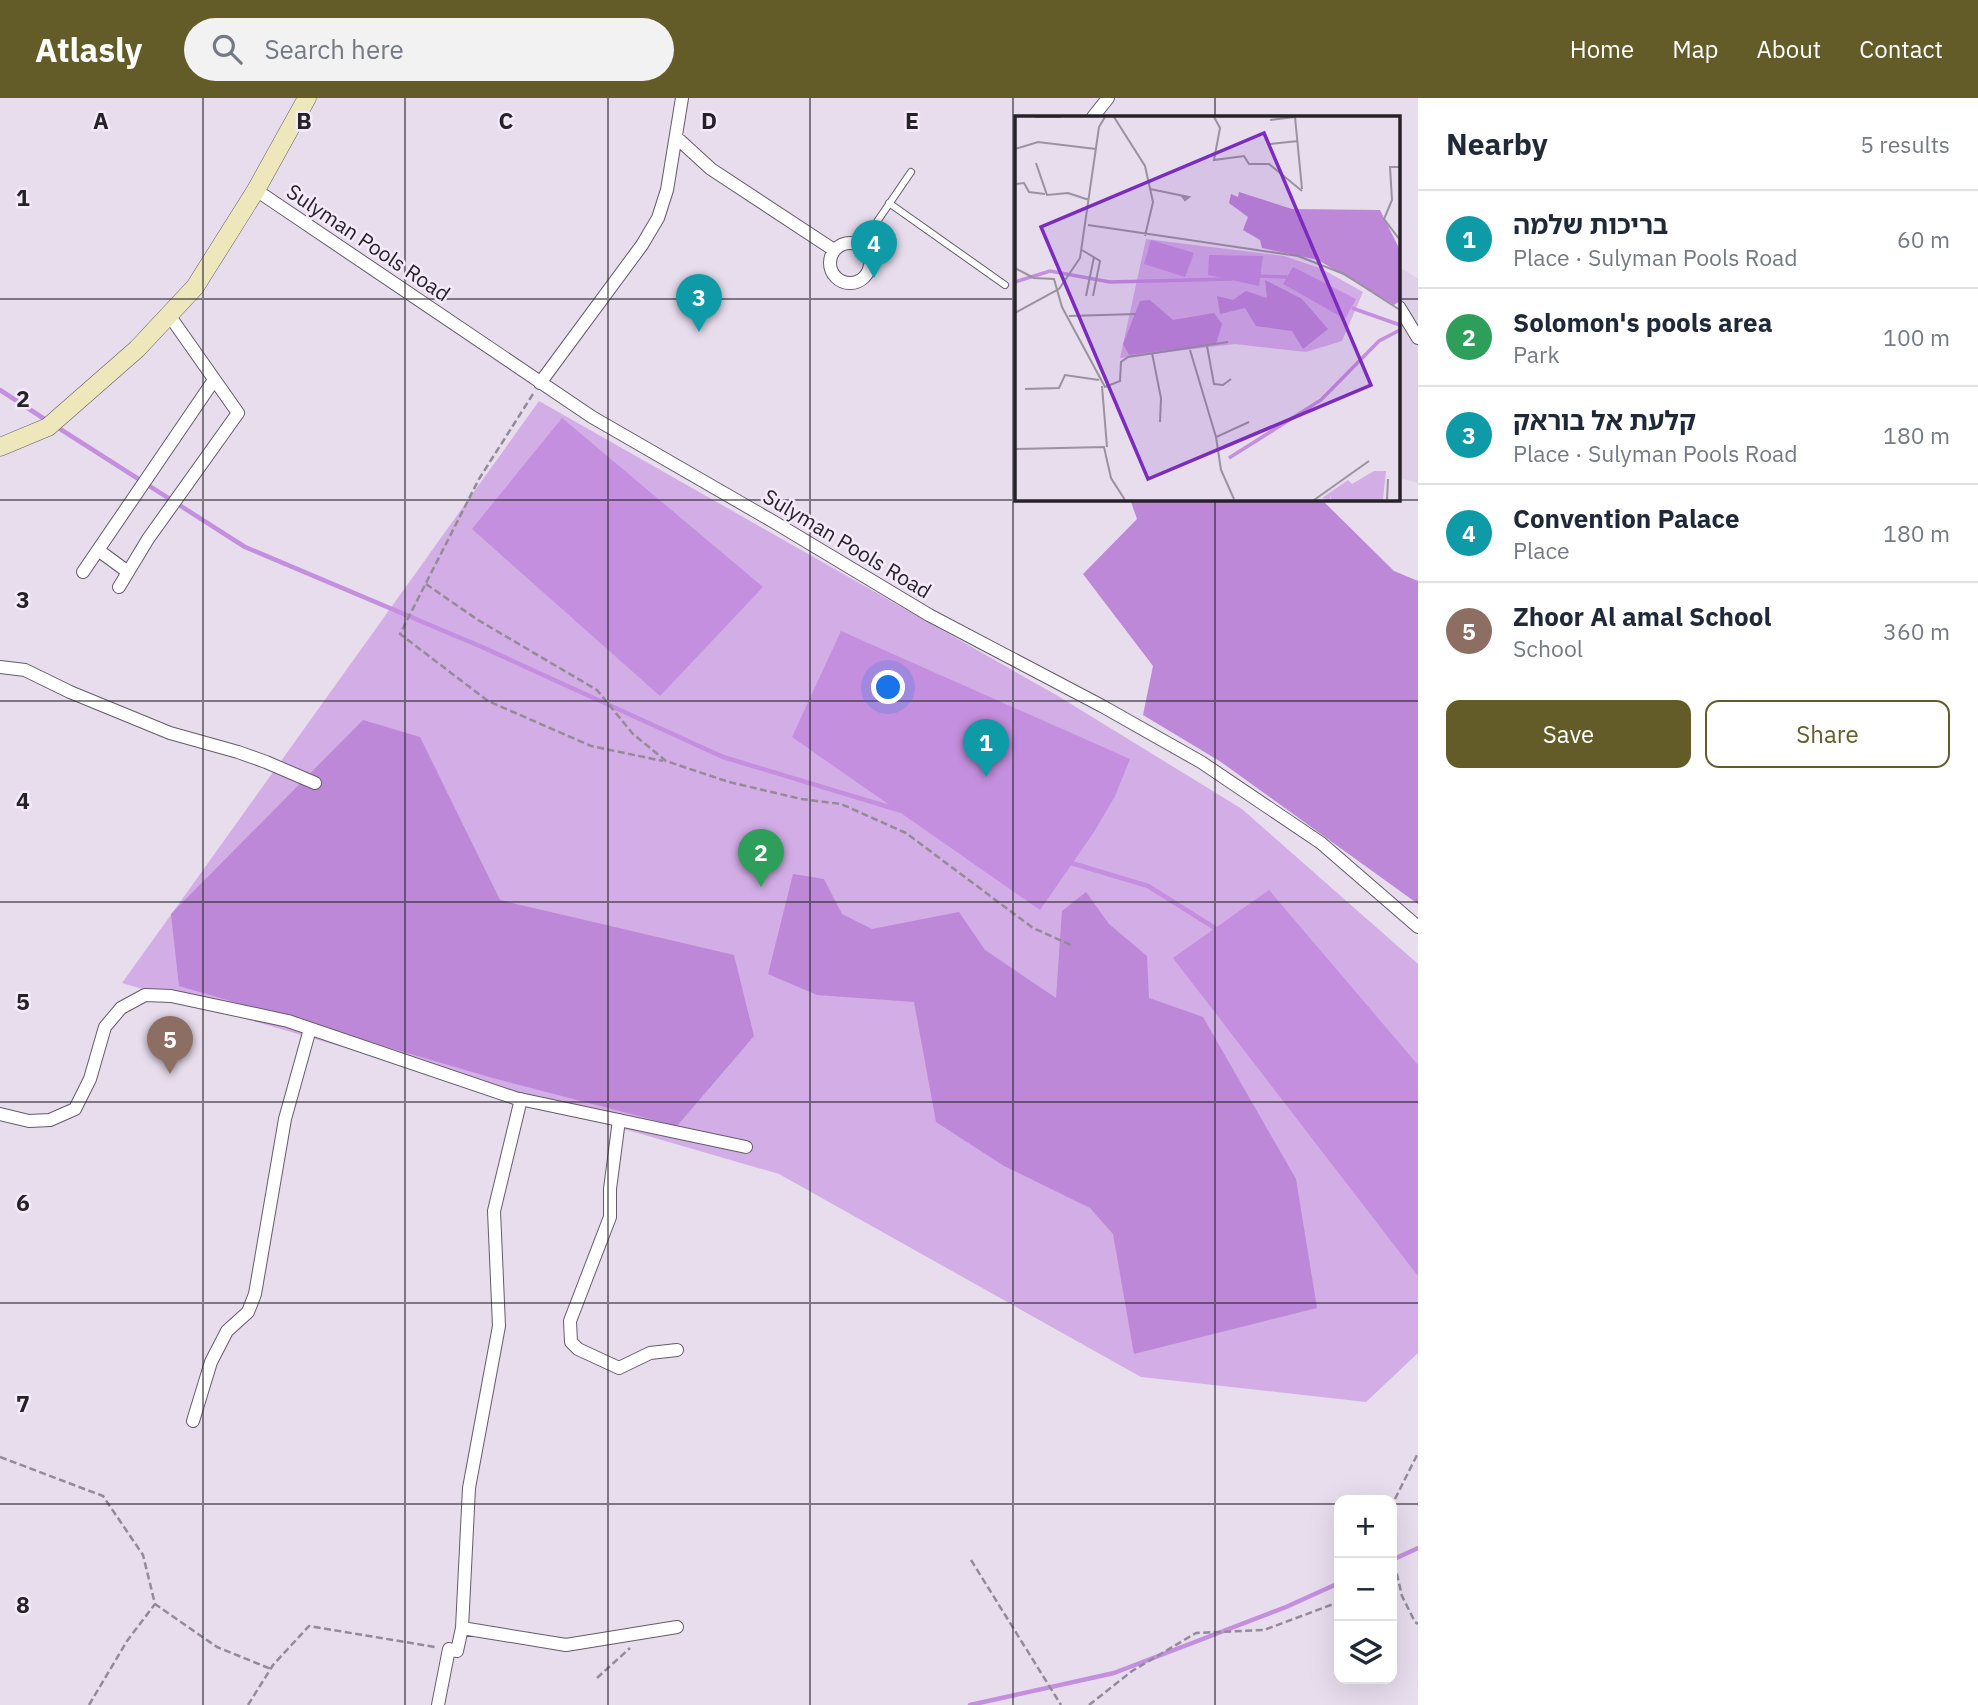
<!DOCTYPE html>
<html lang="en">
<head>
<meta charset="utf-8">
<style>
	:root { --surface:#fff; --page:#f2f2f3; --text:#1f2937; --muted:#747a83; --line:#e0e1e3; --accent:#645c28 }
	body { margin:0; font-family:"IBM Plex Sans","Noto Sans Hebrew",sans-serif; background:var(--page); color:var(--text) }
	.controls { position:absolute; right:21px; bottom:21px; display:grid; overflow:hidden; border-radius:14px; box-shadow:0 7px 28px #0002 }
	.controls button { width:63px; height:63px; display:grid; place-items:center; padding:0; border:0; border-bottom:2px solid var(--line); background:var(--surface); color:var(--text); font:35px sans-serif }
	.you { position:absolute; left:889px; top:590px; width:24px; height:24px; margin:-18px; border:5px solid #fff; border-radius:50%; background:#1a73e8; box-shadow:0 0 0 10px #1a73e833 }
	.badge { display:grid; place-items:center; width:46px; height:46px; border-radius:50%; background:var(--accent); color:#fff; font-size:23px; font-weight:700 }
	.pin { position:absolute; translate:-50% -58px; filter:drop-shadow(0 2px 4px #0008) }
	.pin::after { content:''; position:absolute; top:37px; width:24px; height:21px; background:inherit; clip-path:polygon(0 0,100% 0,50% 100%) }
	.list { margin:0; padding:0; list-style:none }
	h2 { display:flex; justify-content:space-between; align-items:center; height:91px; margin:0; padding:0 28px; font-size:30px }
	h2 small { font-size:23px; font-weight:400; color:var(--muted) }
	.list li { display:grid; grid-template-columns:46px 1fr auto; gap:21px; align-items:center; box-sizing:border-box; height:98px; padding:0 28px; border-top:2px solid var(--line) }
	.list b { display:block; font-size:26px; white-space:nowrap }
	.list p { margin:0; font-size:23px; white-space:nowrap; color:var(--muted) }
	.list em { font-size:23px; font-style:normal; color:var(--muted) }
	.actions { display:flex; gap:14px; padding:21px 28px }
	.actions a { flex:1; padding:16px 0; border:2px solid var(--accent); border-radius:14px; text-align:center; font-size:24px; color:var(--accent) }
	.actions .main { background:var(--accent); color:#fff }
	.icon { flex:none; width:38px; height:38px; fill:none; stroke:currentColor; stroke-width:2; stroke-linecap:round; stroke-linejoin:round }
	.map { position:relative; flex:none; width:1418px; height:1607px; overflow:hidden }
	header { display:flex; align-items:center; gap:42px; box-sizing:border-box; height:98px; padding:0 35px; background:var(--accent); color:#fff }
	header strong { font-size:33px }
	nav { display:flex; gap:38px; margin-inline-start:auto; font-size:24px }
	.search { width:490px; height:63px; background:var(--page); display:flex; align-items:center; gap:18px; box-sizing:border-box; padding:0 24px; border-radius:38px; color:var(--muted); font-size:26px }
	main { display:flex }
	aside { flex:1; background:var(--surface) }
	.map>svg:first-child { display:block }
</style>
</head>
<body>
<header>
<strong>Atlasly</strong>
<div class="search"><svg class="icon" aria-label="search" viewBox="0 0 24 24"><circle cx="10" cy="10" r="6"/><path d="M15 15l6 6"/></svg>Search here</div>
<nav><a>Home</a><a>Map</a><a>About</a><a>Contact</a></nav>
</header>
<main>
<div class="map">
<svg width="1418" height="1607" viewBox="0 0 1418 1607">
	<rect width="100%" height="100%" fill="#e7dded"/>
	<path fill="#ded0e6" d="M1399,171h4l15,10v204l-19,-5z"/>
	<path fill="#d3ade6" d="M539,303l519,295 184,113 176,155v389l-52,49 -225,-25 -362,-203 -657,-191z"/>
	<path fill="#bc88d7" d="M1130,401h191l73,72 24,10v323l-197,-142 -78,-47 10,-49 -70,-92 54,-55z
		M363,622l57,17 80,163 234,55 20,81 -77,90 -188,-49 -310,-91 -8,-72z
		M793,776l31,5 18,35 30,15 87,-17 26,38 71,48 6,-87 24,-19 23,32 38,32 2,42 54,19 93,162 21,129 -183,46 -21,-120 -23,-26 -86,-42 -68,-44 -22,-120 -97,-7 -49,-21z"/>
	<path fill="#c48fde" d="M562,320l201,169 -103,109 -188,-167z
		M841,533l289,128 -15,37 -21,36 -54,78 -248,-173z
		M1269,792l149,175v211l-245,-318z"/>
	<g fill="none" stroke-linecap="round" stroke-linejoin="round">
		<path stroke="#c48fde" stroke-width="4.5" d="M0,292l46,30
			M57,329l188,120 237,100 241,110 179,54
			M1068,764l80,24 70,44
			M1392,1462l26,-12
			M970,1607l144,-32 172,-66 53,-24"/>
		<defs>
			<path id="lane" d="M889,105l116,82
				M861,147l50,-73"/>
			<path id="street" d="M1093,19l15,-19
				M676,39l35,32 123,81
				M256,92l336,227 182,105 155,93 173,91 99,56 120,81 97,84
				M830 165a20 20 0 1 1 40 0a20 20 0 1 1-40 0Z
				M1399,209l19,31
				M540,285l102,-138 16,-27 9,-28 15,-92
				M98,452l30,22
				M83,474l131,-192
				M119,489l29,-48 90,-126 -69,-98
				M0,569l25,3 45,22 100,41 68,19 28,10 49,21
				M0,1016l29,7 21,-1 25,-11 15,-30 15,-52 16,-19 24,-13 26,1 117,25 227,77 231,49
				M619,1022l-9,69v28l-40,104 1,21 7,7 41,19 31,-15 27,-3
				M193,1323l18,-59 16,-31 21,-19 7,-18 30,-175 25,-90
				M462,1530l7,-140 30,-162 -5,-115 27,-112
				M438,1607l11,-56 8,2 5,-23 104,17 111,-18"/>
			<path id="secondary" d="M0,349l48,-20 89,-78 58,-62 61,-97 51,-92"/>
		</defs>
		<use href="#lane" stroke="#655c6a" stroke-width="8"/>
		<use href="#street" stroke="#655c6a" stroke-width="14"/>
		<use href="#secondary" stroke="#655c6a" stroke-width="19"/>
		<path stroke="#938b97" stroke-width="2.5" stroke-dasharray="7 3.5" stroke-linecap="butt" d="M533,296l-54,85 -79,155 88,67 103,45 72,15
			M426,486l52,36 119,70 36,44 33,27 63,21 72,17 40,5 65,29 127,95 38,17
			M0,1359l103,39 40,59 12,49 62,43 54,22
			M1392,1411l1,-6 25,-50
			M1392,1455l10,43 13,26 3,2
			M971,1462l90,145
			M597,1580l33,-30
			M89,1607l38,-64 28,-37
			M248,1607l25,-40 36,-39 126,21
			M1089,1607l43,-34 64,-38 68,-3 75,-28"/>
		<use href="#lane" stroke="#fff" stroke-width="6"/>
		<use href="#street" stroke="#fff" stroke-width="12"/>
		<use href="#secondary" stroke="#ede7bb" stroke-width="18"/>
	</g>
	<path fill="none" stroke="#262228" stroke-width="2" stroke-opacity="0.55" d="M203,0v1607M405,0v1607M608,0v1607M810,0v1607M1013,0v1607M1215,0v19M0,201h1017M1399,201h19M1215,401v1206M0,402h1418M0,603h1418M0,804h1418M0,1004h1418M0,1205h1418M0,1406h1339M1392,1406h26"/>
	<g text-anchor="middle" stroke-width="5" stroke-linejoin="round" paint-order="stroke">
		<g font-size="21" fill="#262228" stroke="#f4eafa">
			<text transform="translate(368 145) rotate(34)" y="7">Sulyman Pools Road</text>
			<text transform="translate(847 446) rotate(31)" y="7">Sulyman Pools Road</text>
		</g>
	</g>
	<g transform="translate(1015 18)">
		<rect width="385" height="385" fill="#e7dded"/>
		<path d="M131,123l138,17 38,13 41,23 -21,49 -36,11 -71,-8 -115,14zM359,355h12l-3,29h-52v-5l-1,5 -8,-2 26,-18 4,4z" fill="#d3ade6"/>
		<path d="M224,76l53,17 88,1 20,40v51l-6,4 -76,-45 -56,-12 -2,-8 -17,-10 5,-13 -19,-14 2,-9 7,3zM250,164l37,19 26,30 -25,20 -11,-18 -36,-5 -11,-18 -25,6 -3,-18 16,4 13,-9 21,7zM135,184l23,20 41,-7 8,11 -6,20 -87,11 -6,-11 17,-43z" fill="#bc88d7"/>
		<path d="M136,124l43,13 -9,24 -41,-13zM194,139l54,1 -4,30 -51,-11zM278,151l63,32 -11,20 -62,-35z" fill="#c48fde"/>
		<path fill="none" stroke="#c48fde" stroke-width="3.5" d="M243,160l29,1M0,166l35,-11 60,11 122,-3M337,192l48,17M214,342l92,-58 58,-59 21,-11"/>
		<path fill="none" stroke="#9a929e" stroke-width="2" d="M20,1h26M99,1l31,49 8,36 -8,34M199,1l6,11 -6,32 30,-4 5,8h20l33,27M280,1l7,72M255,4l25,-3M255,28l28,-3M0,33l23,-7 58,7M21,47l11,32 21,-2 21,7M385,51h-10l2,33 -8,19 16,21M0,68l9,-1 5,9 16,2M135,73l39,8 -4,3 -3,-4M73,109l210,31 46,18 56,36M67,134l18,11 -7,35M0,152l19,10 20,1 8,28 43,80 15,-6 1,-19 7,-5 100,-15M71,180l8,-39M0,197l44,-24 21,-31 19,-131 6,-10M54,200l67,-2M192,230l7,38 9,1 8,-6M175,234l26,87M137,237l9,45 -1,24M87,270l5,61M10,273l34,-1 6,-13 34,5M0,333l89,-2 7,31 14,22M219,383l-13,-29 -5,-33 33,-15M299,384l55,-39M372,384l1,-21"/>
		<path fill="#7b2cbf" fill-opacity="0.15" stroke="#7b2cbf" stroke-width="3.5" d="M249,17l107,252 -223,94 -107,-252z"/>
		<rect width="385" height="385" fill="none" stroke="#262228" stroke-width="3.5"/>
	</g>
	<g font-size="23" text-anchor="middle" font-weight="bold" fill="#262228" stroke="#f4eafa" stroke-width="5" stroke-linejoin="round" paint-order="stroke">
		<text x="101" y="31">A</text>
		<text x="304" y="31">B</text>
		<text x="506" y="31">C</text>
		<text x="709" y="31">D</text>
		<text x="912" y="31">E</text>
		<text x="23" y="108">1</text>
		<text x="23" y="309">2</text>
		<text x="23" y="510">3</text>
		<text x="23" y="711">4</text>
		<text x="23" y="912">5</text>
		<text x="23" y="1113">6</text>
		<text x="23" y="1314">7</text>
		<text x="23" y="1515">8</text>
	</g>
</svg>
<div class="controls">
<button>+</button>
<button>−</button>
<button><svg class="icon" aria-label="layers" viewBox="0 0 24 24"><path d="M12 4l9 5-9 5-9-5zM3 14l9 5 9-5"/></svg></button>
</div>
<div class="you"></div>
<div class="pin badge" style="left:986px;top:679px;background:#0f9aa8">1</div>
<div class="pin badge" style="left:761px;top:789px;background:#2e9e5b">2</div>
<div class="pin badge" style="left:699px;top:234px;background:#0f9aa8">3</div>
<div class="pin badge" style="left:874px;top:180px;background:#0f9aa8">4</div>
<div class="pin badge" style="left:170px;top:976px;background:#8d6e63">5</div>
</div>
<aside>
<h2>Nearby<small>5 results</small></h2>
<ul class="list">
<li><span class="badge" style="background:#0f9aa8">1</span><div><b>בריכות שלמה</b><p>Place · Sulyman Pools Road</p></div><em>60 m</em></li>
<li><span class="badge" style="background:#2e9e5b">2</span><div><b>Solomon's pools area</b><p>Park</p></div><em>100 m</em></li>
<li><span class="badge" style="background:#0f9aa8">3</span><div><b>קלעת אל בוראק</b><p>Place · Sulyman Pools Road</p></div><em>180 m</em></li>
<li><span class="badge" style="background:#0f9aa8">4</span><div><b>Convention Palace</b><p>Place</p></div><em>180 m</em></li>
<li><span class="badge" style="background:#8d6e63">5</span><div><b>Zhoor Al amal School</b><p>School</p></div><em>360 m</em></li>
</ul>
<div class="actions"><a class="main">Save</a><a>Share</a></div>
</aside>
</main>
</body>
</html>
